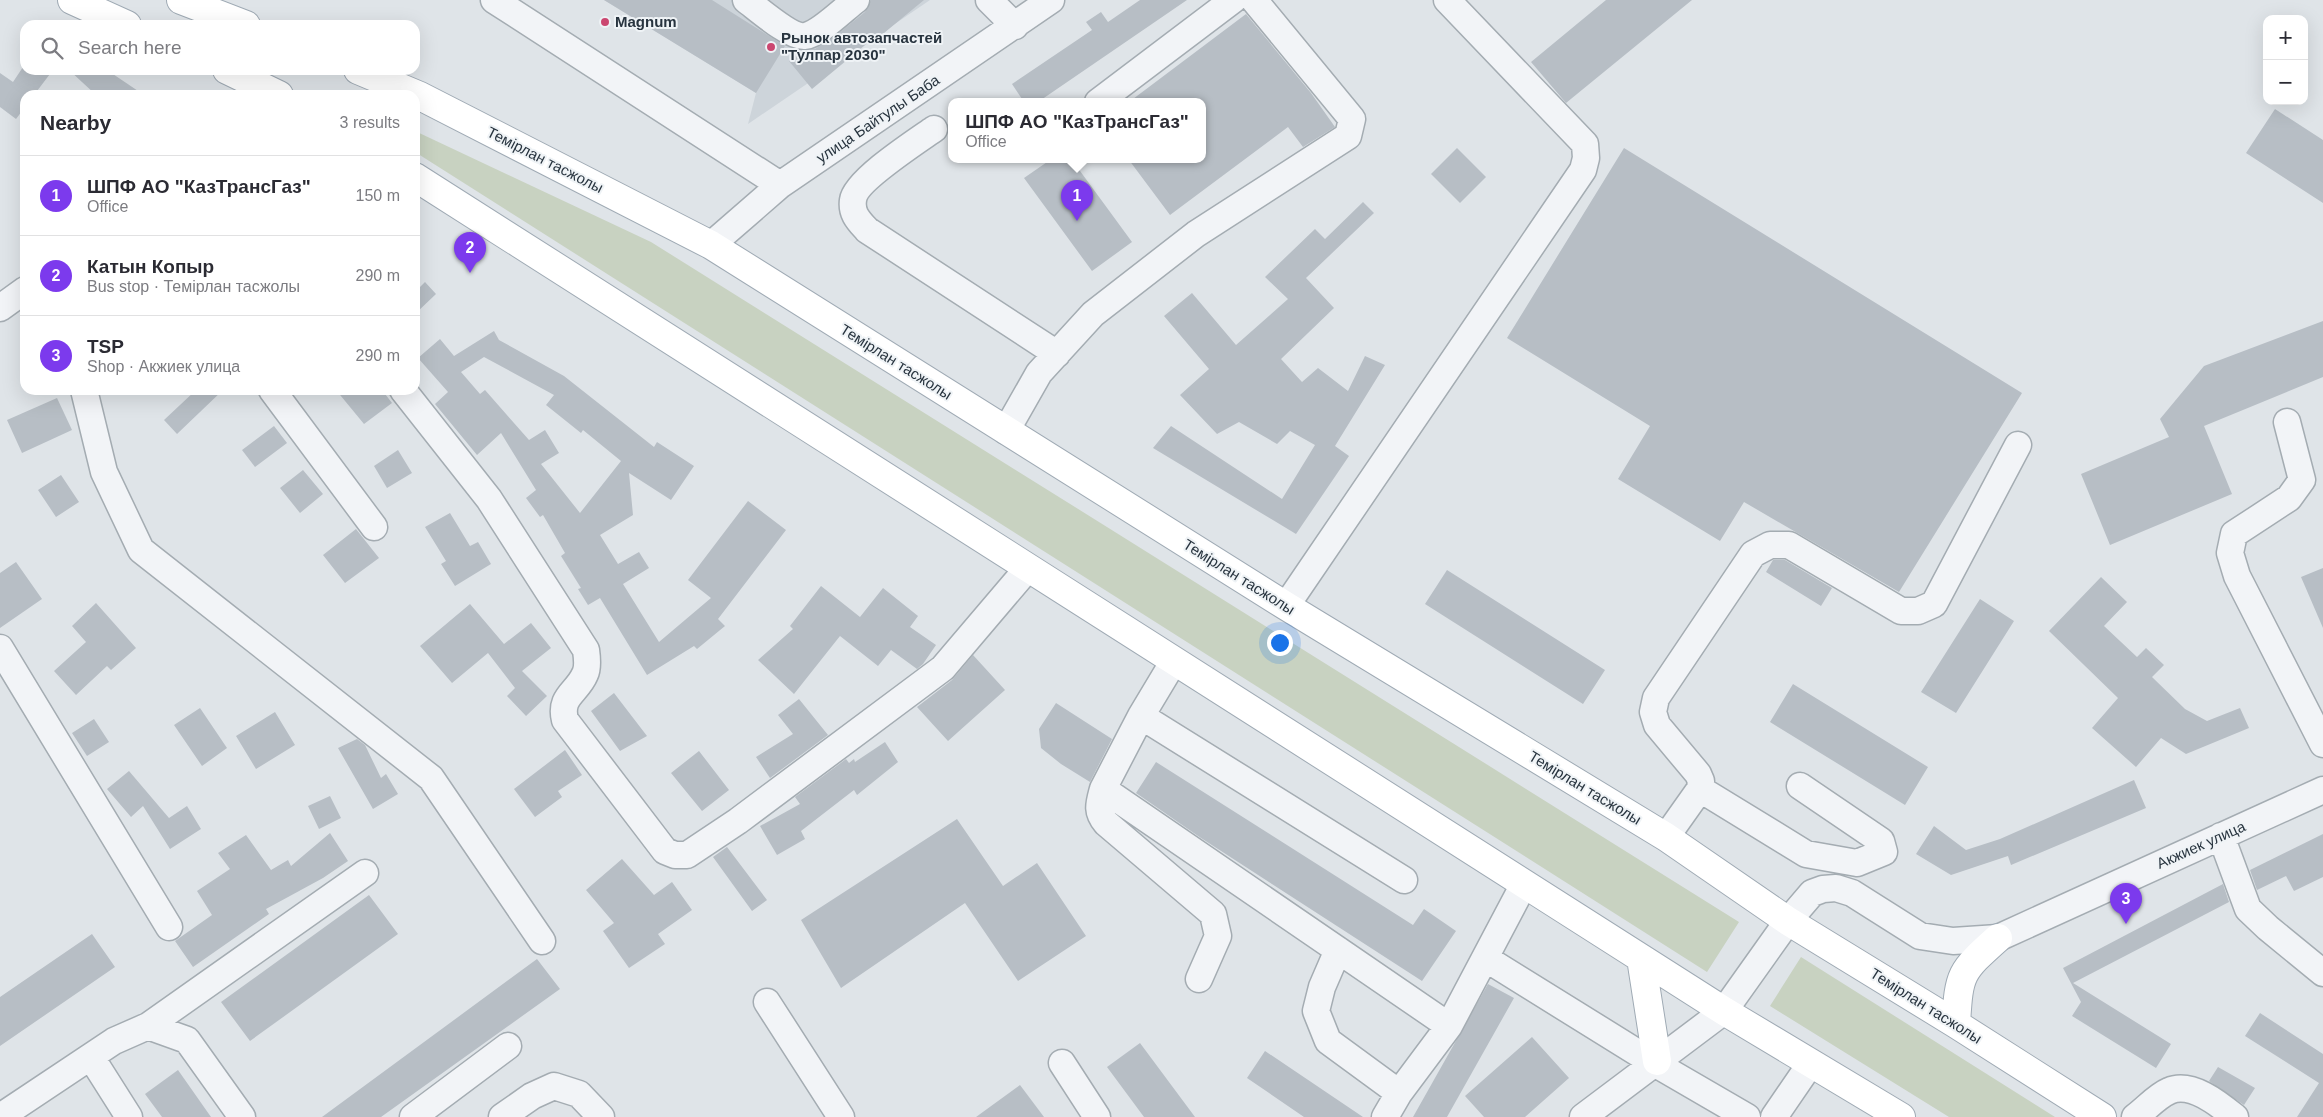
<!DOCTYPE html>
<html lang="en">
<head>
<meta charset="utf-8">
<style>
	:root { --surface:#fff; --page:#f2f2f3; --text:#2b2b33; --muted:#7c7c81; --line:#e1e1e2; --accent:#7c3aed }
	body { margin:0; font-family:Helvetica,sans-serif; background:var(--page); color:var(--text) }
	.controls { position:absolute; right:15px; top:15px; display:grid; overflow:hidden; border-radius:10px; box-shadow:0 5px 20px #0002 }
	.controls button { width:45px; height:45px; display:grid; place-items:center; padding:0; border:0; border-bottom:1px solid var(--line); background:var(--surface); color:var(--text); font:25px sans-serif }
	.you { position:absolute; left:1279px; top:642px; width:18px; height:18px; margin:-12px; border:4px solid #fff; border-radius:50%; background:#1a73e8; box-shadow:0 0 0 8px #1a73e833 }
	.badge { display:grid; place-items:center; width:32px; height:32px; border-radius:50%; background:var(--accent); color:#fff; font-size:16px; font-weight:700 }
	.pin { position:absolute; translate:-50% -41px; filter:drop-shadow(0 1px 2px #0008) }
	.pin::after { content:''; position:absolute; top:26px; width:18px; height:15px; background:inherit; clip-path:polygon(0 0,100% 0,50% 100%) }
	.popup { position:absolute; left:948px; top:98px; width:258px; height:65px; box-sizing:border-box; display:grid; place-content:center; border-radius:10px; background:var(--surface); filter:drop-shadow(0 1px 4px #0005); font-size:16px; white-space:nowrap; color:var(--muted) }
	.popup b { font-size:19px; color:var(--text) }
	.popup::after { content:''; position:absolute; left:50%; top:100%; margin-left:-10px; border:10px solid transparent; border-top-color:var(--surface) }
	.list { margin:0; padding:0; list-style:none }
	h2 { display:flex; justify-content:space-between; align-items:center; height:65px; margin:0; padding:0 20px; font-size:21px }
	h2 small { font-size:16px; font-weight:400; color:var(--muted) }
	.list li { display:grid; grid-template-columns:32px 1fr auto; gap:15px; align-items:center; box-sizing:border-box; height:80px; padding:0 20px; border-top:1px solid var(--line) }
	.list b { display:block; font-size:19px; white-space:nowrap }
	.list p { margin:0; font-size:16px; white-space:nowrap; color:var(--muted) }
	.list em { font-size:16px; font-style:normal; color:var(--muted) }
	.icon { flex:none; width:28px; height:28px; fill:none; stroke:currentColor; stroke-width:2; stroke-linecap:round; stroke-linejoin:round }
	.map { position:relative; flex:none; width:2323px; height:1117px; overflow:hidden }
	.search { position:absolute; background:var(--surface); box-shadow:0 5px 20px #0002; left:20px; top:20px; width:400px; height:55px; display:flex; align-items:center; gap:12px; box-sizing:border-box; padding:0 18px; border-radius:15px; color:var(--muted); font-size:19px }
	.panel { position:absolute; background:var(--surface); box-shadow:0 5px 20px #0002; left:20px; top:90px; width:400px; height:305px; border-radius:15px }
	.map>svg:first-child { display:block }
</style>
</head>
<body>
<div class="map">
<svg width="2323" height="1117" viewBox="0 0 2323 1117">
	<rect width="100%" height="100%" fill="#dfe4e8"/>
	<path fill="#cdd4da" d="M604,0h326l-182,124 8,-31z"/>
	<path fill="#c8d2c1" d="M415,131l236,111 1088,680 -32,50 -1292,-820z
		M1801,957l254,160h-106l-179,-111z"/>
	<path fill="#b7bec5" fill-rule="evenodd" d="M604,0h108l73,46 -29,47z
		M871,0h53l-46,38 -2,-2 -64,53 -23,-28 12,-10 14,-2 18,-11 32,-26z
		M1140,0h47l-149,102h-14l-12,-18 80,-54 -6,-8 15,-10 7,10z
		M1606,0h86l-126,103 -35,-41z
		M1246,14l65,79 24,34 -32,20 -15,-20 -118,88 -41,-55h73v-58h-73z
		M25,64v6h28l-19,25h-9v12l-9,12 -16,-12v-34l13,9z
		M69,70h38l37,25h-48z
		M2275,109l48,31v63l-77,-50z
		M1457,148l29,29 -26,26 -29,-29z
		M1624,148l398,245 -123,199 -155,-90 -24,39 -102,-62 32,-53 -143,-88z
		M1050,160h22l60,82 -40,29 -68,-93z
		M1363,202l11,11 -68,65 28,30 -53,51 21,23 16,-14 30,23 17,-35 20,9 -50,81 14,10 -53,78 -143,-86 18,-22 111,73 33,-54 -25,-14 -13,13 -38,-22 -22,12 -37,-39 29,-26 -45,-53 28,-23 44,52 52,-46 -23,-22 50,-48 10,10z
		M425,282l11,12 -21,20v-22z
		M2323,321v56l-119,49 28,68 -122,51 -29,-71 88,-37 -9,-18 44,-53z
		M494,331l5,9 65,36 90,71 3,-5 37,24 -23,34 -42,-27 4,42 -33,20 18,29 21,-12 10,16 -26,16 36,58 52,-44 -23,-18 60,-79 38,29 -68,89 7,7 -28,23 -3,-3 -47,29 -47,-77 -12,7 -10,-16 3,-1 -20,-32 4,-3 -22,-38 -3,2 -14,-19 10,-8 -35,-57 -24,22 -42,-51 13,-12 -30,-34 22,-19 14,17zM484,357l70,38 -8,10 35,28 2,-3 38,31 -41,52 -39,-49 18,-11 -14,-23 -16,10 -44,-50 -5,4 -19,-22z
		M196,390h27l-46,44 -13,-14z
		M336,390h46l10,13 -28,21z
		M57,398l15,32 -50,23 -15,-33z
		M274,426l13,17 -32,24 -13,-17z
		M398,450l14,23 -25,15 -13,-22z
		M303,470l20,24 -23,19 -20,-25z
		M61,475l18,27 -23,15 -18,-27z
		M450,513l20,33 8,-4 13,22 -36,22 -14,-22 5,-3 -21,-34z
		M356,529l23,29 -34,25 -22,-28z
		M1773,560h12l47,28 -11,18 -55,-34z
		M16,562l26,37 -42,29v-55z
		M2323,568v60l-22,-51z
		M1447,570l158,100 -22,34 -158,-100z
		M2101,577l26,25 -23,24 33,31 9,-9 18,17 -12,12 33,32 22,12 33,-13 9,20 -63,26 -25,-16 -25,29 -44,-39 26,-30 -69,-67z
		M821,586l39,31 23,-29 35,28 -8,11 26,18 -13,19 -6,5 -26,-19 -13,16 -38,-30 -46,58 -36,-34 35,-31 -3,-3z
		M1980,599l34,22 -58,92 -35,-21z
		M96,603l40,45 -25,22 -4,-4 -31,29 -22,-24 32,-29 -14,-16z
		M470,604l34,40 27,-21 20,25 -29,23 25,25 -21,20 -19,-20 8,-8 -27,-35 -36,30 -32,-37z
		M973,655l32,35 -57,51 -31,-34 35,-27z
		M1793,684l135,83 -23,38 -135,-83z
		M614,693l33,43 -27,15 -29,-40z
		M799,699l29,36 -58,43 -14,-21 37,-23 -15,-19z
		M1056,703l56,36 -22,43 -29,-18 -20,-16 -2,-19z
		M200,708l27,40 -25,18 -28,-41z
		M275,712l20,33 -39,24 -20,-33z
		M94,719l15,23 -22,14 -15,-23z
		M357,739l8,6 16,33 5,-4 12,20 -25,15 -35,-61z
		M885,742l13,20 -41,33 -3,-5 -53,41 4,8 -28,16 -17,-29 40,-22 -5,-7 51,-38 3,4 5,-4 1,3z
		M565,750l17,25 -24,16 4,6 -27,20 -21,-28z
		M699,751l30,39 -27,21 -31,-38z
		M1156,762l257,163 11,-16 32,22 -34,50 -221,-143 -65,-45z
		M129,771l40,47 18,-12 14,23 -31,20 -27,-43 -12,11 -24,-28z
		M2134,780l12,28 -135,57 -3,-9 -57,19 -35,-21 18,-28 32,24 34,-11z
		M330,796l11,22 -22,11 -11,-23z
		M957,819l46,67 34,-23 49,73 -68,45 -53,-78 -124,85 -40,-68z
		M330,833l18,28 -25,17 -57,31 3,5 -76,53 -18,-26 37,-26 -15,-24 33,-22 -12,-16 28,-18 25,35 17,-10 3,6z
		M2323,834v43l-29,14 -8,-15 -29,14 -7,-20z
		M727,847l40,53 -15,11 -39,-54z
		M622,859l32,36 18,-13 20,28 -34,24 7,10 -36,24 -26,-37 11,-8 -28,-33z
		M2223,884l6,18 -156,81 98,61 -15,24 -84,-52 9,-14 -18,-34z
		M369,895l29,39 -148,107 -29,-39z
		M92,934l23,33 -115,79v-49z
		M537,959l23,30 -179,128h-59z
		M1488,984l26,14 -67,119h-34z
		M2260,1013l63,41v63h-26l22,-34 -74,-47z
		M1532,1037l37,41 -44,39h-41l-19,-21z
		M1140,1043l55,74h-51l-37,-50z
		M1265,1051l98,66h-59l-57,-39z
		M2218,1067l37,21 -11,17 -35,-24z
		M178,1070l33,47h-49l-17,-23z
		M1020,1085l24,32h-68z"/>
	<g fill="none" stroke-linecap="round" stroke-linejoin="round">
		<defs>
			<path id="minor" d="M494,0l286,185
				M746,0c12,9 45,38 59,36 14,-2 39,-27 51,-36
				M989,0l26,26
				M1098,102l135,-102
				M934,129c-17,12 -79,52 -81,71 -2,14 6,21 14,30l190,124
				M711,245l69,-60 271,-185
				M0,308l25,-18
				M84,390l20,82 37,78 290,228 111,163
				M272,390l102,137
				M403,390l86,109 97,151c1,7 2,18 -1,24 -8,19 -26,22 -20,46l100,131 10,4h12l51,-34 205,-153 85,-100
				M2287,422l15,58 -13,18 -55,36 -4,19 7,23 86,168
				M1006,431l33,-58 54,-59 103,-80 152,-98 4,-17 -98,-119
				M1286,606l297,-436 3,-12 -1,-14 -138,-144
				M0,648l169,279
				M1174,661l-33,55 -38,73 346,237 75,-142
				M1141,716l263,164
				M1103,789c-4,15 -7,22 3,34l107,91 5,22 -19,43
				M1700,789l106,65 51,9 27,-11 -3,-11 -81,-55
				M2221,836l27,73 20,19 55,45
				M1666,837l34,-48 1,-8 -3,-7 -41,-49 -4,-13 3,-14 97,-144 17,-9h19l112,66h17l16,-7 84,-159
				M1338,950l-16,37 -6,24 12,30 71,52
				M1485,958l169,105 93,54
				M767,1002l74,115
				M148,1026l217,-153
				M91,1057l38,60
				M1062,1063l35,54
				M0,1117l114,-76 34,-15 39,14 55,77
				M413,1117l95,-71
				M502,1117l30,-21 22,-10 25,8 22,23
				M1385,1117l14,-24 50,-67
				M1583,1117l141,-106 64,-90 24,-28 11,-4 13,-1 16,5 68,43 33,5 45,-3 325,-148
				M1774,1117l37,-54
				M2135,1117c11,-8 22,-21 34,-26 22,-10 50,13 66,26"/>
			<path id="major" d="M72,0l55,25
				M181,0l65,25
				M227,70l52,25
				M358,70l62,26 291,149 575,361 380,231 122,84 168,103 146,93
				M415,177l1309,834 177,106
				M1641,958l16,103
				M1956,1024c3,-51 4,-52 42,-86"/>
		</defs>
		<use href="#minor" stroke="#a4acb2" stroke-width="29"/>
		<use href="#major" stroke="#9faab4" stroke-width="30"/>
		<use href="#minor" stroke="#f2f4f7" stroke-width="26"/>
		<use href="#major" stroke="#fff" stroke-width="28"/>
	</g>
	<g fill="#cb4770" stroke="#eff3f6" stroke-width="2">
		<circle cx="605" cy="22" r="5"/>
		<circle cx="771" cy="47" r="5"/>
	</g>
	<g text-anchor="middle" stroke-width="4" stroke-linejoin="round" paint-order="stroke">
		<g font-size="15" font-weight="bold" fill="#28343f" stroke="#eff3f6" text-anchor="start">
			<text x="615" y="27">Magnum</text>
			<text x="781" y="43">Рынок автозапчастей<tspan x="781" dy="17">"Тулпар 2030"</tspan></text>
		</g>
		<g font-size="15" fill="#28343f" stroke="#eff3f6">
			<text transform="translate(878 119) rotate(-34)" y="5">улица Байтулы Баба</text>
			<text transform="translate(545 160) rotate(27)" y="5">Темірлан тасжолы</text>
			<text transform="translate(896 362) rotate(32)" y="5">Темірлан тасжолы</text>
			<text transform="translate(1239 577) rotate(32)" y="5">Темірлан тасжолы</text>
			<text transform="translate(1585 788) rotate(31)" y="5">Темірлан тасжолы</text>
			<text transform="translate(2201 845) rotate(-24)" y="5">Акжиек улица</text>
			<text transform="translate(1926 1006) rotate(32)" y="5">Темірлан тасжолы</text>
		</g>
	</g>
</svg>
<div class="controls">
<button>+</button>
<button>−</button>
</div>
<div class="you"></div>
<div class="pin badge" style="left:1077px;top:221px">1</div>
<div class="popup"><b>ШПФ АО &quot;КазТрансГаз&quot;</b>Office</div>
<div class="pin badge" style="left:470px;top:273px">2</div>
<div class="pin badge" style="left:2126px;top:924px">3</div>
<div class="search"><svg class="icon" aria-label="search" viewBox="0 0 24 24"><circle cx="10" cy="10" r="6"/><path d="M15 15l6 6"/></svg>Search here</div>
<section class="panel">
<h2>Nearby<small>3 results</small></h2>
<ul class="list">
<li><span class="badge">1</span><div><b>ШПФ АО &quot;КазТрансГаз&quot;</b><p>Office</p></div><em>150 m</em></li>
<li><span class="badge">2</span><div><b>Катын Копыр</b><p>Bus stop · Темірлан тасжолы</p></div><em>290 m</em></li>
<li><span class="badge">3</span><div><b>TSP</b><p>Shop · Акжиек улица</p></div><em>290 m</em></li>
</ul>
</section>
</div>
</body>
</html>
